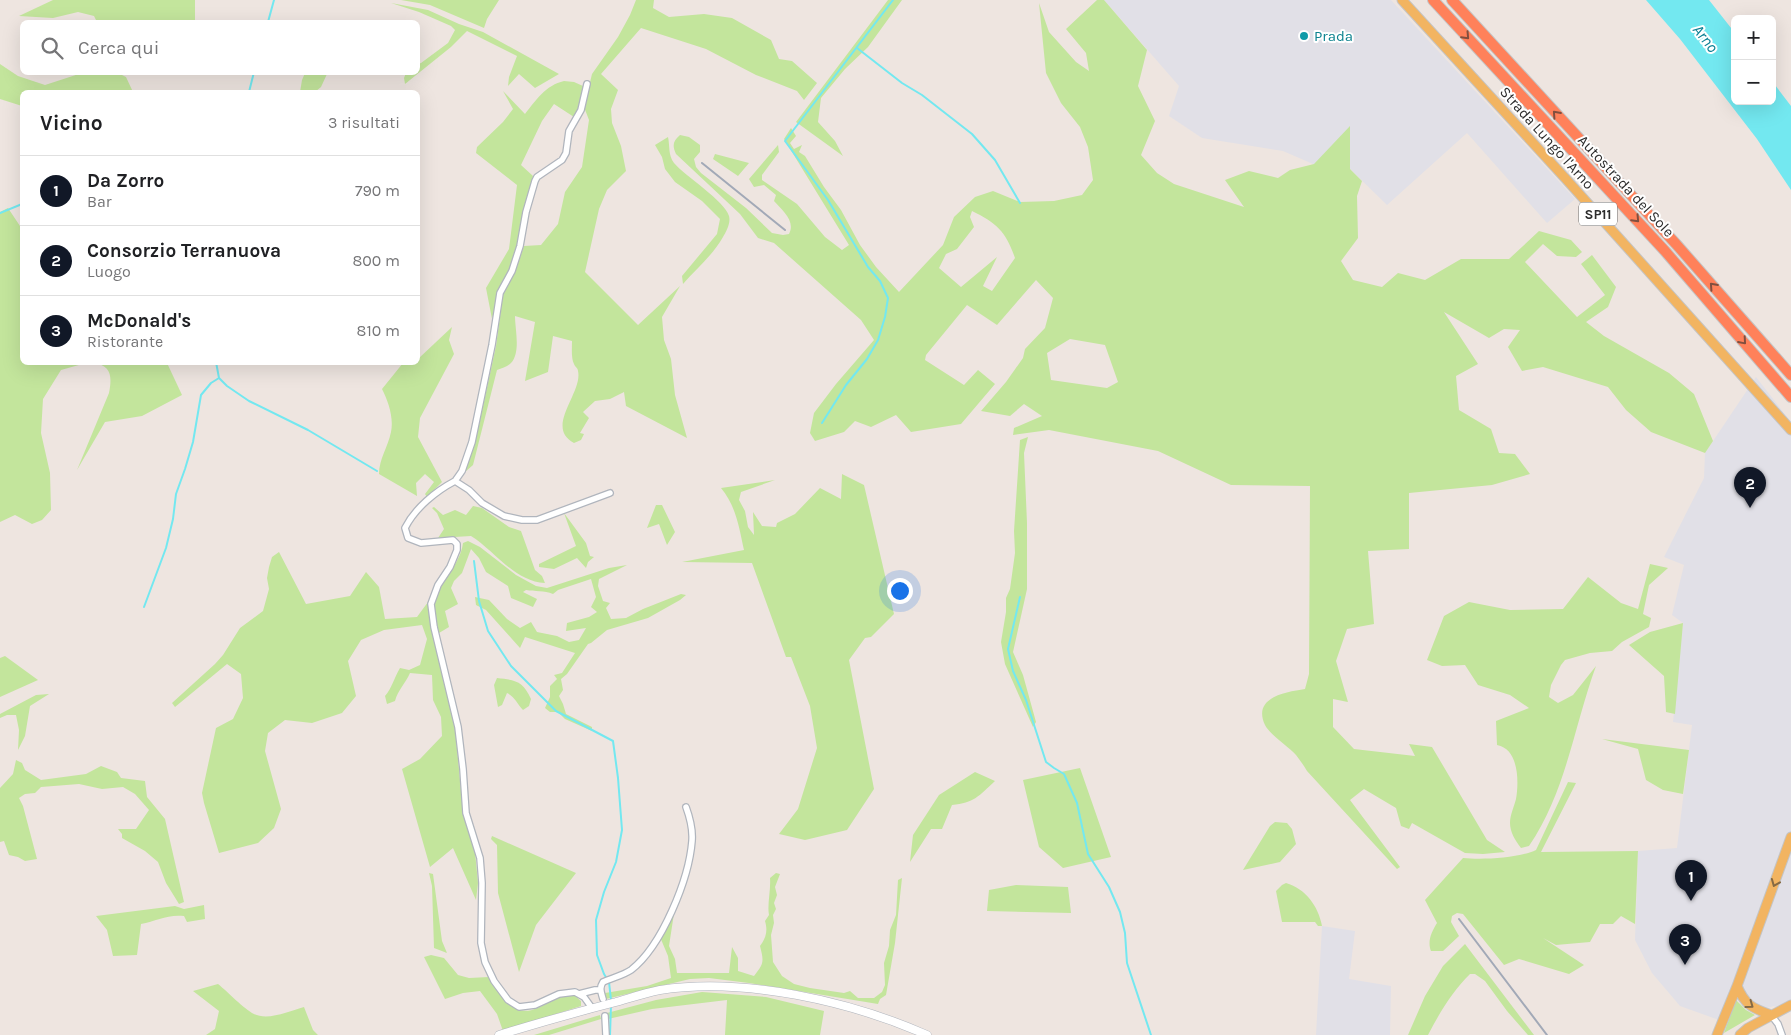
<!DOCTYPE html>
<html lang="it">
<head>
<meta charset="utf-8">
<style>
	:root { --surface:#fff; --page:#f2f2f2; --text:#202124; --muted:#757577; --line:#e0e0e0; --accent:#111827 }
	body { margin:0; font-family:Karla,sans-serif; background:var(--page); color:var(--text) }
	.controls { position:absolute; right:15px; top:15px; display:grid; overflow:hidden; border-radius:8px; box-shadow:0 5px 20px #0002 }
	.controls button { width:45px; height:45px; display:grid; place-items:center; padding:0; border:0; border-bottom:1px solid var(--line); background:var(--surface); color:var(--text); font:25px sans-serif }
	.you { position:absolute; left:899px; top:590px; width:18px; height:18px; margin:-12px; border:4px solid #fff; border-radius:50%; background:#1a73e8; box-shadow:0 0 0 8px #1a73e833 }
	.badge { display:grid; place-items:center; width:32px; height:32px; border-radius:50%; background:var(--accent); color:#fff; font-size:16px; font-weight:700 }
	.pin { position:absolute; translate:-50% -41px; filter:drop-shadow(0 1px 2px #0008) }
	.pin::after { content:''; position:absolute; top:26px; width:18px; height:15px; background:inherit; clip-path:polygon(0 0,100% 0,50% 100%) }
	.list { margin:0; padding:0; list-style:none }
	h2 { display:flex; justify-content:space-between; align-items:center; height:65px; margin:0; padding:0 20px; font-size:21px }
	h2 small { font-size:16px; font-weight:400; color:var(--muted) }
	.list li { display:grid; grid-template-columns:32px 1fr auto; gap:15px; align-items:center; box-sizing:border-box; height:70px; padding:0 20px; border-top:1px solid var(--line) }
	.list b { display:block; font-size:19px; white-space:nowrap }
	.list p { margin:0; font-size:16px; white-space:nowrap; color:var(--muted) }
	.list em { font-size:16px; font-style:normal; color:var(--muted) }
	.icon { flex:none; width:28px; height:28px; fill:none; stroke:currentColor; stroke-width:2; stroke-linecap:round; stroke-linejoin:round }
	.map { position:relative; flex:none; width:1791px; height:1035px; overflow:hidden }
	.search { position:absolute; background:var(--surface); box-shadow:0 5px 20px #0002; left:20px; top:20px; width:400px; height:55px; display:flex; align-items:center; gap:12px; box-sizing:border-box; padding:0 18px; border-radius:8px; color:var(--muted); font-size:19px }
	.panel { position:absolute; background:var(--surface); box-shadow:0 5px 20px #0002; left:20px; top:90px; width:400px; height:275px; border-radius:8px }
	.map>svg:first-child { display:block }
</style>
</head>
<body>
<div class="map">
<svg width="1791" height="1035" viewBox="0 0 1791 1035">
	<rect width="100%" height="100%" fill="#eee5e0"/>
	<path fill="#e1e0e7" d="M1104,0h287l184,199 -28,24 -80,-90 -80,72 -37,-36 -37,-5 -30,-13 -81,-13 -33,-22 10,-30z
		M1756,377l35,45v588l-5,3 -12,-7 -7,2 -9,-1 -14,-10 -3,-9 -8,-4 -14,36 -39,-14 -28,-33 -17,-33 3,-89 39,-3 15,-123 -19,-3 10,-99 -11,-8 12,-50 -20,-8 40,-79 1,-25z
		M1322,926l33,5 -6,48 42,7 -1,49h-74z"/>
	<path fill="#c3e59c" fill-rule="evenodd" d="M53,0h142v22h-98l-3,-6 -16,-4 -25,6 -34,-2z
		M401,0h98l-12,19 -3,9 -54,-23z
		M636,0h18l-1,8 16,9 35,-3 28,4 39,22 8,19 13,2 25,22 -13,17 -7,-9 -41,-16 -50,-26 -65,-21 -40,46 17,16 -7,19 1,14 9,23 5,25 -19,19 -8,19 -14,63 53,53 42,-39 -18,31 2,23 7,19 4,36 12,43 -61,-32 -2,-14 -14,7 -15,2 -12,11 6,6 -9,15 4,1 -3,6 -7,3c-30,-16 9,-50 4,-72 0,-3 -3,-4 -4,-7 -3,-6 -2,-16 -2,-23l-19,-5 -5,36 -23,9 10,-59 -20,-6c0,13 6,36 -4,47 -4,4 -9,5 -14,7l-24,95 -8,7 10,-29 21,-97 7,-52 12,-22 9,-26 17,-1 17,-21 7,-32 17,-25 7,-47 -5,-13 8,-33 26,-37 12,-22z
		M888,0h14l-34,47 -23,22 -24,29 -3,24 17,19 8,15 -47,-34z
		M1097,0h7l43,50 -9,36 17,35 -14,34 16,18 17,11 70,23 -19,-27 24,-9 29,7 12,-8 24,-6 36,-38v43l12,12 -5,15 1,42 -17,23 12,19 29,7 16,-14 27,7 36,-21h48l30,-28 32,9 11,12 -6,5 -19,-1 -14,-12 -18,18 52,55 28,-22 -24,-31 11,-9 24,32 -8,20 -22,15 18,14 65,37 25,21 19,47 -8,12 -54,-21 -25,-22 -18,-23 -65,-20 -21,4 -14,-24 12,-17 -16,-1 -15,9 -45,-26 34,52 -22,12 3,34 32,19 8,24 16,1 15,20 -38,11 -83,8v56l-41,2 6,73 -27,5 -11,32 12,41 -15,-3v28l21,22 61,7 -6,-12 23,3 55,93 18,12 -22,2 -18,-1 -53,-30 -3,6 -8,-3 -5,-18 -32,-19 -14,11 50,67 -3,2 -90,-98c-3,-5 -7,-11 -11,-16 -8,-9 -26,-20 -31,-30 -13,-28 21,-33 40,-36l4,-15 1,-188 -79,-1 -73,-34 -109,-21 -36,5 1,-7 28,-12 -18,-12 -14,12 -29,-5 25,-29 17,-24 2,-9 20,-21 8,-30 -17,-18 -39,45 -30,-20 -41,50 -1,5 39,25 14,-15 17,14 -34,40 -50,8 -15,-17 -25,12 -16,-6 -11,11 -29,9 -5,-8 4,-20 22,-29 38,-44 -13,-20 -87,-77 -16,-5 -18,-24 -64,-60c-4,-9 -3,-13 4,-19l9,2 11,8v7l-6,7 2,8 5,6 45,35 26,25 11,2 6,-1c7,-13 -7,-24 -15,-33l2,-6 -12,-10 -10,2 -5,-8 29,-34 1,7 -17,23v5l35,24 28,33 17,13 7,-5 -65,-106 7,-11 5,8 -6,7 4,6 8,-4 -3,7 6,4 19,31 17,23 19,35 16,22 23,25 44,-47 11,-28 21,-20 18,-6 27,11 34,-1 28,-6 11,-15 -5,-33 -8,-20 -19,-24 -15,-30 -7,-70 10,29 27,30 13,9 -3,-18 -20,-24zM972,211c25,12 34,21 43,47l-23,33 -9,-5 14,-29 -36,30 -22,-19 7,-14 11,-5 17,-22 -4,-10zM1070,339l35,6 13,37 -11,6 -56,-8 -4,-27z
		M391,3l37,7 31,14 24,8 76,42 -24,14 -16,-14 -11,12 1,-9 8,-21 -50,-25 -16,16 -46,37 -1,-6 2,-5 12,-1v-8l3,-1 27,-20 7,-13 -4,-4 -32,-14z
		M0,64l18,12 27,9 37,-12h36l8,4 7,15h-111v14l-22,-7z
		M305,73h18l4,1 -6,13 -6,5h-15l2,-12z
		M564,81l10,1 9,4 -5,23 -4,8 -20,-13 -12,17 -21,44 12,11 -10,37 -4,33 -8,21 -13,25 -6,27 -6,-31 23,-39 8,-64 -41,-32 1,-6 26,-25 10,-13 -10,-18 22,23c11,-14 21,-29 39,-33z
		M668,137c2,9 0,18 6,26 11,13 51,38 55,53 2,7 -3,16 -6,21 -10,18 -27,32 -40,47l-1,-8 35,-42 3,-15 -18,-18 -27,-19 -10,-13 -3,-12 -7,-12z
		M715,154l34,9 -11,13 -25,-17z
		M8,208l14,21v133l64,1 -25,7 -18,29 -2,34 9,40 1,37 -9,10 -10,4 -17,-9 -15,7v-310z
		M452,327l-3,13 5,14 -34,64 -2,19 24,45 -15,15 -2,-3 9,-12 -9,-8 -9,9 1,13 -38,-22c0,-15 9,-27 12,-42 3,-15 -3,-31 -9,-43l21,-26 15,-1v-3z
		M93,363h74l15,32 -40,21 -37,6 -28,48 32,-77c3,-16 3,-28 -16,-30z
		M1028,437l-4,16 3,70v66l-14,63 10,23 13,47 -3,5 -28,-63 -4,-22 5,-30v-14l4,-9 5,-36 -1,-22 6,-91z
		M842,474l22,11 30,129 -23,23 -6,1 -16,22 25,129 -27,41 -42,10 -26,-6 19,-25 19,-61 -7,-42 -19,-49h-5l-34,-94 -70,-1 62,-12c-5,-23 -8,-44 -23,-62l54,-8 -34,12 -2,8 6,11 3,16 6,8 -1,-23 9,14 14,1 1,-4 18,-9 25,-26 21,11z
		M656,505h6l13,27 -8,13 -8,-21 -12,4z
		M473,506l9,2 27,19 12,4 14,39 7,6 3,7c-30,-1 -50,-32 -74,-47l-33,2 6,-9 -7,-16 -5,-5 2,-1 9,8 12,-5 11,5z
		M564,513l22,30 4,13 4,1 -6,5 -2,6 -9,-10 -23,11 -15,-2v-3l37,-18z
		M468,541l12,6 36,28 20,11 11,2 62,-20 18,-3 -28,14 -1,7 5,15 7,2 -4,5 5,11 15,-1 17,-9 38,-15 5,1 -6,5 -32,18 -41,12 -16,13 -3,1 -21,30 -6,5 2,11 -4,6 4,8 3,10 26,13v4l-27,-12 -7,-7h-8l-5,-4 5,-11v-11l7,-7 -3,-4 8,-2 13,-20 -50,-16 -5,11 -34,-38 -10,-5 -1,-8 14,3 18,19 13,9 11,-6 6,10 20,4 12,6 10,-2 7,-12 -20,3 1,-8 22,-6 8,-5 -6,-5 5,-10 -5,-18 -33,11 -5,4c-9,-4 -18,-2 -27,-4l-3,2 14,7 -4,8 -22,-9 -3,-12 -22,-14 -7,-14 -8,-9 -9,24 -8,8 -3,7 7,16 -13,7 4,16 -10,6c-2,-6 -7,-25 -6,-31 6,-21 27,-36 30,-59z
		M279,552l27,52 44,-8 16,-24 13,15 6,32 32,-2 11,-15 4,27 23,98 8,85 12,40 3,31 -2,17 -23,-52 -23,19 -28,-98 18,-10 22,-23 -1,-19 -8,-17 -1,-25 -22,-2c-5,11 -12,17 -15,28l-8,3 -2,-8c7,-8 9,-18 15,-28l9,2 11,-5 7,-26 -5,-14 -38,5 -23,10 -13,21 8,35 -14,17 -30,10 -27,-3 -17,13 -3,18 16,58 -7,19 -16,15 -39,10 -15,-50 -2,-10 14,-65 17,-9 10,-21 -2,-24 -14,-10 -52,43 -3,-4 43,-39 8,-9 17,-27 23,-17 6,-22 -2,-11 2,-11 3,-10z
		M1650,564l18,4 -19,17 -6,29 8,4 -2,9 -27,15 -10,9 -22,2 -25,7 -4,5 -10,20 -2,12 9,6 15,-8 23,-29c-22,60 -30,126 -67,180l-8,2c-6,-8 -11,-16 -11,-25 0,-8 4,-16 6,-24 3,-17 3,-50 -19,-54l-1,-24 33,-13 -19,-13 -32,-10 -13,-20 -23,1 -15,-6 17,-44 25,-14 41,8 53,-1 25,-32 33,26 17,6z
		M1683,623l-8,91 -9,-2 -2,-36 -35,-31 21,-13z
		M5,656l33,24 -38,17v-39z
		M497,678c19,2 26,3 34,21l-2,7 -6,4c-6,-6 -8,-13 -16,-17l-5,12 -4,2 -4,-22z
		M49,694l-19,12 -5,30 -7,14 1,-20 -3,-15h-9l-7,3v-4l36,-19z
		M1602,739l87,11 -6,44 -20,-4 -17,-10 -8,-31z
		M16,760l6,3 3,7 16,10 45,-6 15,-8 16,6 4,6 24,3 2,16 18,22 19,83 -5,2 -13,-21 -8,-21 -13,-11 -23,-13v-4l-4,-5h18l13,-19 -14,-16 -12,-7 -21,2 -23,-5 -38,3 -6,6 -10,1 -6,4 4,8 14,53 -12,2 -7,-4 -9,-2 -5,-14 -4,1v-54l13,-14z
		M1080,768l31,89 -48,11 -24,-21 -16,-67z
		M975,772l20,9c-16,15 -21,22 -43,24l-10,24h-11l-21,33 3,-27 26,-40z
		M1568,782l8,1 -35,69 97,-1 -3,73 -14,-8 -8,8h-13l-10,18 -34,3 -13,-7 41,27 -15,9 -50,-15 -15,6 -41,-51 -6,-1 -5,3 -1,6 8,14 -16,15h-12c-4,-10 1,-20 6,-28l-12,-23 38,-42c20,2 56,0 73,-8z
		M1275,822l12,1 5,6 4,15 -16,18 -37,8 27,-44z
		M492,836l84,37 -40,52 -17,47 -21,-79 -1,-48 -6,-6z
		M429,873l4,1 9,67 5,12 -13,-5 -2,-62z
		M776,873l4,1 -5,13 2,8 -3,8 2,6 -3,6 1,8 -3,12 2,27 9,14 12,8 16,4 34,5 6,-2 8,7h16l8,-6 3,-7 -1,-22 5,-17 1,-16 6,-15 2,-35 4,-2 -7,65 -9,52 -6,4 -2,5 -129,-21 -40,-5 -19,1 -84,20 -1,-6 42,-7 24,-8 -3,-22 -8,-19 15,-30 -6,39 6,13 2,14h52l3,-26 6,11v13l16,5c10,-13 10,-14 6,-30 6,-8 8,-15 5,-25l4,-6c-2,-10 2,-25 1,-37z
		M1286,883c20,6 32,23 36,43h-4l-3,-4h-33l-6,-31 6,-6z
		M1016,885l52,2 3,26 -84,-2 2,-21z
		M204,905l1,14 -18,3 -3,-6c-16,-2 -28,5 -43,8l-4,31 -24,1 -6,-26 -11,-14 79,-10 9,3z
		M1465,944l69,91h-6l-21,-24 -22,-30 -10,-7h-5c-18,18 -30,38 -42,61h-20l17,-39 18,-30z
		M431,955l13,3 14,17 11,3 20,-1c6,8 12,21 21,28 24,19 44,-15 62,-10 4,0 6,4 9,6v5l-78,25 -6,-17 -17,-23 -17,2 -18,6 -21,-42z
		M218,984c10,8 26,25 36,30 14,7 36,-3 50,-7l9,23 5,5h-112l9,-6 4,-18 -26,-20z
		M702,992l64,5 58,14 -4,24h-95l2,-35 -75,9 -44,10 -1,-6 49,-13z
		M1736,1000l10,10 9,5 -31,18z
		M600,1015l1,4 -52,16h-15z"/>
	<path fill="#73e8f0" d="M1646,0h63l26,33v68h37v-20l19,25v84l-34,-51 -77,-100z"/>
	<g fill="none" stroke-linecap="round" stroke-linejoin="round">
		<path stroke="#73e8f0" stroke-width="2" d="M268,22l6,-22
			M857,48l45,35 20,12 50,39 23,26 25,43
			M249,92l5,-20
			M0,213l22,-9
			M216,362l3,16 8,8 22,15 59,29 69,41
			M822,423l24,-38 21,-26 11,-19 7,-23 3,-19 -8,-17 -12,-14 -40,-67 -43,-59 108,-141
			M474,561l5,40 9,30 23,35 45,45 57,30 5,37 4,52 -6,32 -12,30 -8,28 1,35 7,19 5,8 2,18
			M1020,597l-12,52 5,22 13,29 20,62 8,6 10,6 13,29 11,51 21,33 11,25 5,21 2,30 24,72
			M144,607l22,-59 7,-29 3,-25 9,-25 8,-27 8,-47 10,-12 8,-5
			M610,1035l1,-30"/>
		<defs>
			<path id="minor" d="M455,481l7,-10 10,-29 20,-97 8,-52 12,-22 8,-25 6,-34 9,-31 2,-4 25,-17 4,-7 3,-22 12,-21 6,-26
				M579,994l16,-4h5
				M603,999c-2,-7 -4,-11 0,-17 9,-4 21,-7 28,-12 31,-24 58,-91 61,-129 1,-12 -2,-23 -6,-34
				M592,1008l-8,-11 -9,-5 -16,2 -24,11 -16,2 -11,-7 -14,-19 -9,-19 -4,-19 1,-60 -2,-25 -14,-45 -3,-44 -5,-42 -24,-100 -3,-23 7,-19 12,-18 7,-17v-6l-4,-4 -32,3 -13,-5 -3,-10c10,-20 31,-37 50,-47l14,9 13,13 22,13 18,4h15l73,-27
				M1771,1015l7,9 4,11
				M605,1016l1,19"/>
			<path id="secondary" d="M499,1035c39,-12 78,-23 117,-33 14,-4 29,-9 44,-12 84,-13 190,11 267,45"/>
			<path id="primary" d="M1402,0l163,178 226,252
				M1737,986c8,19 15,22 34,29
				M1717,1035l20,-49 54,-149
				M1740,1035l8,-7 43,-23"/>
			<path id="motorway" d="M1433,0l232,251 126,146
				M1452,0l224,244 115,131"/>
		</defs>
		<use href="#minor" stroke="#b0b5bd" stroke-width="8"/>
		<use href="#secondary" stroke="#b0b5bd" stroke-width="9"/>
		<use href="#primary" stroke="#c4c4c4" stroke-width="11"/>
		<use href="#motorway" stroke="#c4c4c4" stroke-width="12"/>
		<use href="#minor" stroke="#fff" stroke-width="5.5"/>
		<use href="#secondary" stroke="#fff" stroke-width="8"/>
		<use href="#primary" stroke="#f2b461" stroke-width="9"/>
		<use href="#motorway" stroke="#ff815a" stroke-width="10"/>
		<path stroke="#a2a9b7" stroke-width="2" d="M702,163l83,67
			M1459,919l88,116"/>
	</g>
	<defs><path id="oneway-chevron" d="M-2-3.5L2.5 0L-2 3.5" fill="none" stroke-width="1.6" stroke-linecap="round" stroke-linejoin="round" transform="scale(1.25)"/></defs>
	<g stroke="#814f3f">
		<use href="#oneway-chevron" transform="translate(1466 36) rotate(47)"/>
		<use href="#oneway-chevron" transform="translate(1556 114) rotate(-132)"/>
		<use href="#oneway-chevron" transform="translate(1636 219) rotate(47)"/>
		<use href="#oneway-chevron" transform="translate(1713 286) rotate(-132)"/>
		<use href="#oneway-chevron" transform="translate(1743 341) rotate(49)"/>
	</g>
	<g stroke="#866a44">
		<use href="#oneway-chevron" transform="translate(1775 883) rotate(112)"/>
		<use href="#oneway-chevron" transform="translate(1750 1005) rotate(36)"/>
	</g>
	<circle fill="#0f9aa8" stroke="#fff" stroke-width="2" cx="1304" cy="36" r="5"/>
	<g text-anchor="middle" stroke-width="4" stroke-linejoin="round" paint-order="stroke">
		<rect fill="#fff" stroke="#6c6c6c" stroke-width="1" x="1579" y="202.5" width="38" height="23" rx="4"/>
		<g font-size="14" font-weight="bold" fill="#2d2d2d">
			<text x="1598" y="219">SP11</text>
		</g>
		<g font-size="15" fill="#0d838f" stroke="#fff" text-anchor="start">
			<text x="1314" y="41">Prada</text>
		</g>
		<g font-size="15" fill="#2d2d2d" stroke="#fff">
			<text transform="translate(1547 138) rotate(48)" y="5">Strada Lungo l'Arno</text>
			<text transform="translate(1626 186) rotate(47)" y="5">Autostrada del Sole</text>
		</g>
		<g font-size="16" font-style="italic" fill="#0c8094" stroke="#fff">
			<text transform="translate(1706 38) rotate(52)" y="6">Arno</text>
		</g>
	</g>
</svg>
<div class="controls">
<button>+</button>
<button>−</button>
</div>
<div class="you"></div>
<div class="pin badge" style="left:1691px;top:901px">1</div>
<div class="pin badge" style="left:1750px;top:508px">2</div>
<div class="pin badge" style="left:1685px;top:965px">3</div>
<div class="search"><svg class="icon" aria-label="search" viewBox="0 0 24 24"><circle cx="10" cy="10" r="6"/><path d="M15 15l6 6"/></svg>Cerca qui</div>
<section class="panel">
<h2>Vicino<small>3 risultati</small></h2>
<ul class="list">
<li><span class="badge">1</span><div><b>Da Zorro</b><p>Bar</p></div><em>790 m</em></li>
<li><span class="badge">2</span><div><b>Consorzio Terranuova</b><p>Luogo</p></div><em>800 m</em></li>
<li><span class="badge">3</span><div><b>McDonald's</b><p>Ristorante</p></div><em>810 m</em></li>
</ul>
</section>
</div>
</body>
</html>
